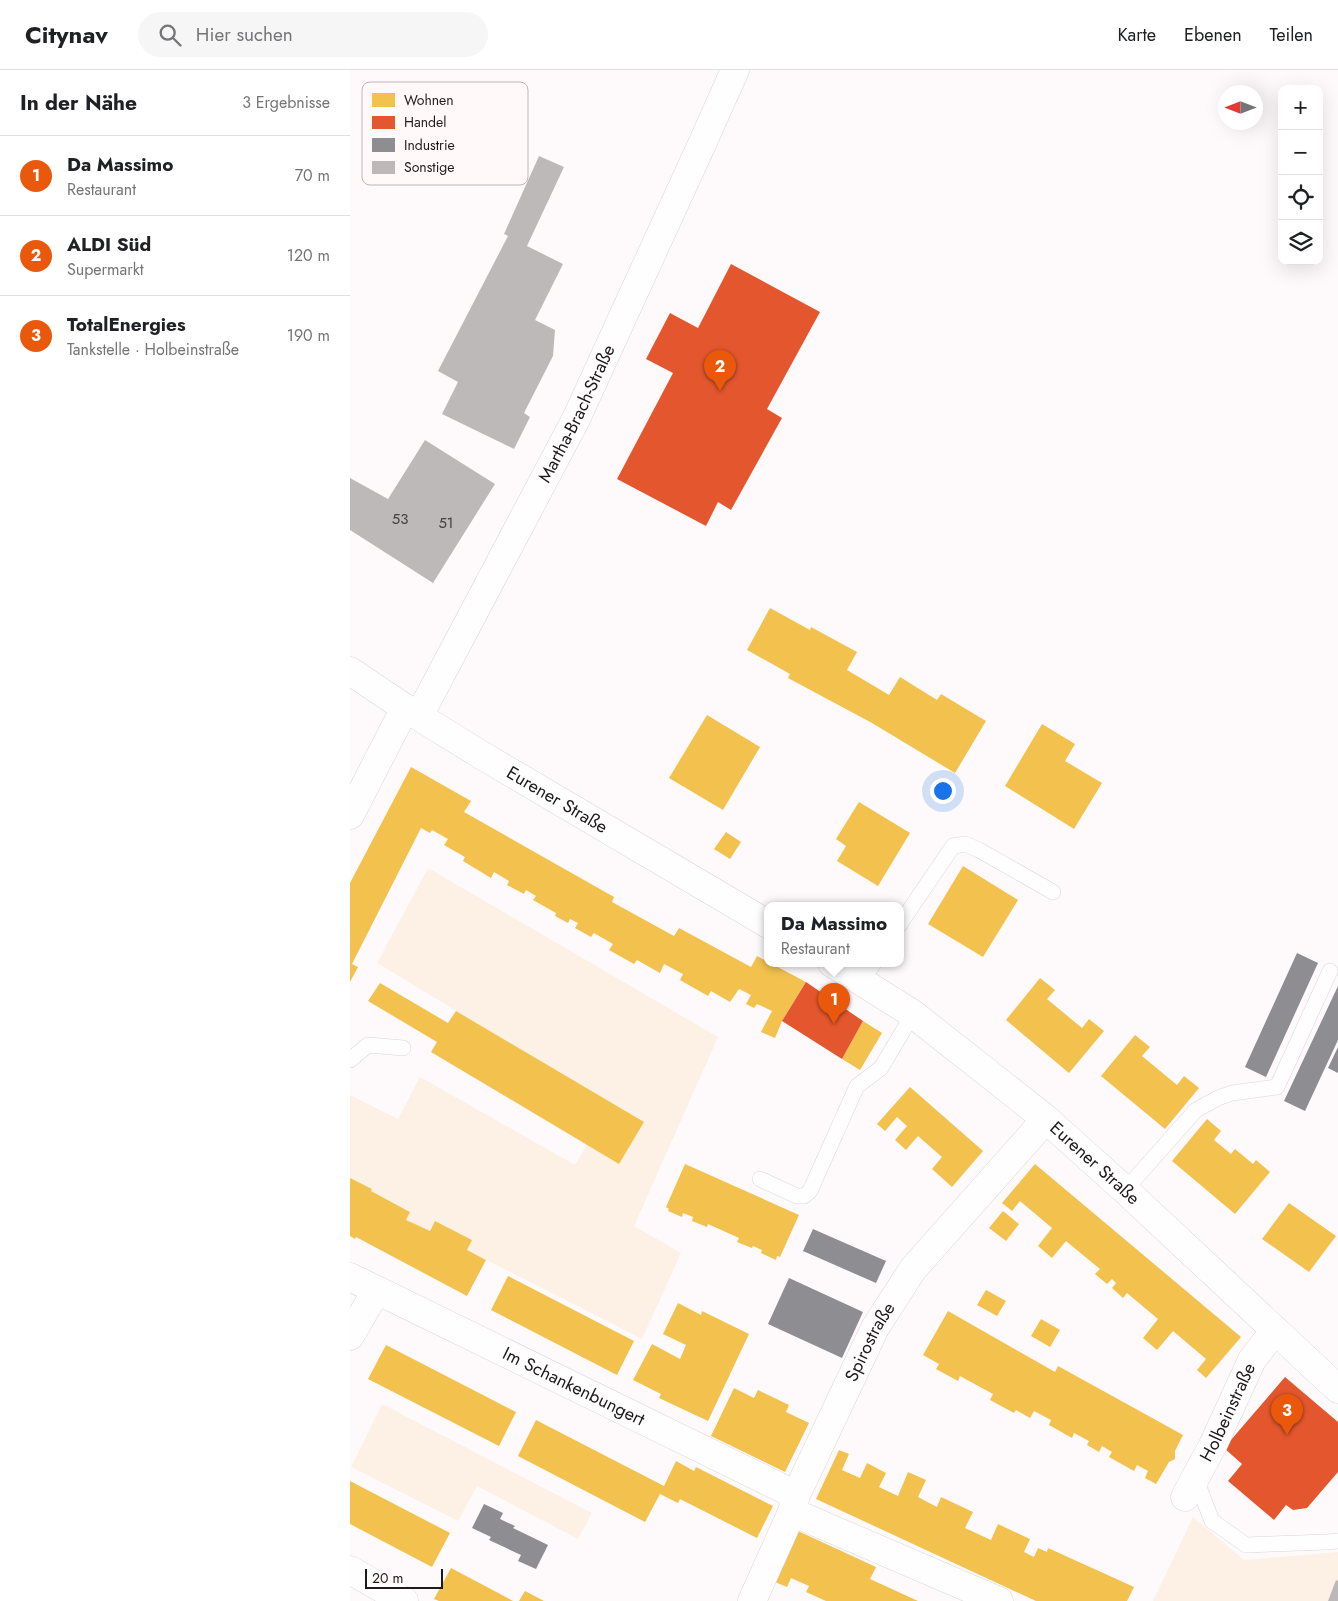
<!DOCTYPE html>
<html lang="de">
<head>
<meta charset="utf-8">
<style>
	:root { --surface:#fff; --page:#f6f6f6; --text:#202124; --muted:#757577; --line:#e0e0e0; --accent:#ea580c }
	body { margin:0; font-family:Jost,sans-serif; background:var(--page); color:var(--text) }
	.controls { position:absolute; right:15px; top:15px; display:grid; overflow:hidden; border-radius:10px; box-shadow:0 5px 20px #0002 }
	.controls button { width:45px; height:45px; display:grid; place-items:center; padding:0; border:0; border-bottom:1px solid var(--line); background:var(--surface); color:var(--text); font:25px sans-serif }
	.compass { position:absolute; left:868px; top:15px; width:45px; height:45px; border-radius:50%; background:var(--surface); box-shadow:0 5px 20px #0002; rotate:270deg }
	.scale { position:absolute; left:15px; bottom:12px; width:78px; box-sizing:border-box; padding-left:5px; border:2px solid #1e191a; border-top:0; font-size:14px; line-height:18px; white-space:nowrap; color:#1e191a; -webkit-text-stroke:4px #fff9fa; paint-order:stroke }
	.you { position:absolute; left:592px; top:720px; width:18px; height:18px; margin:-12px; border:4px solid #fff; border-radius:50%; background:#1a73e8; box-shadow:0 0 0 8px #1a73e833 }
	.badge { display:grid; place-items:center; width:32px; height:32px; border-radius:50%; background:var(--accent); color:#fff; font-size:16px; font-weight:700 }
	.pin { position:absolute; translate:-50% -41px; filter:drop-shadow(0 1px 2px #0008) }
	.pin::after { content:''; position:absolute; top:26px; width:18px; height:15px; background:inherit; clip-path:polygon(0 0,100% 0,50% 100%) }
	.popup { position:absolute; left:414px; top:832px; width:140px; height:65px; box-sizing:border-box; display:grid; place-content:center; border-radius:10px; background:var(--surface); filter:drop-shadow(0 1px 4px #0005); font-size:16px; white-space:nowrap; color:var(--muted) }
	.popup b { font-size:19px; color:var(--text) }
	.popup::after { content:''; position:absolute; left:50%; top:100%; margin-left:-10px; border:10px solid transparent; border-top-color:var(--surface) }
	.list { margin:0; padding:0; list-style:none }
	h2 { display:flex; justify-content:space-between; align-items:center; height:65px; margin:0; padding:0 20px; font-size:21px }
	h2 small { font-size:16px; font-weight:400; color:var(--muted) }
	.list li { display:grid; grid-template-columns:32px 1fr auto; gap:15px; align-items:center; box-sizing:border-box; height:80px; padding:0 20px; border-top:1px solid var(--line) }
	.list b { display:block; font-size:19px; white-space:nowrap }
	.list p { margin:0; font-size:16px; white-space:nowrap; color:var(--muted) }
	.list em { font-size:16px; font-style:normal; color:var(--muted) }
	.icon { flex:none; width:28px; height:28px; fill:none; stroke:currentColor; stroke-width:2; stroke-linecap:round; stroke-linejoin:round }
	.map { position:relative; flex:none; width:988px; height:1531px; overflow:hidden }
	header { display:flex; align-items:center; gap:30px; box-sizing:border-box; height:70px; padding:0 25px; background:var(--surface); border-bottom:1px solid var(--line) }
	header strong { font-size:24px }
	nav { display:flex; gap:28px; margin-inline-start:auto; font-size:18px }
	.search { width:350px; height:45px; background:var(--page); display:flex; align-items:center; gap:12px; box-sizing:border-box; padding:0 18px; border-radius:28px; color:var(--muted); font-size:19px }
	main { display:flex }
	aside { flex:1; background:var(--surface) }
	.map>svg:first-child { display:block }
</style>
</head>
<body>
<header>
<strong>Citynav</strong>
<div class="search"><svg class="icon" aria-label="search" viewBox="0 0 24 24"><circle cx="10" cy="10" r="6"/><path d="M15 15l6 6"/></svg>Hier suchen</div>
<nav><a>Karte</a><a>Ebenen</a><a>Teilen</a></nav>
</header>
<main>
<aside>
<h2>In der Nähe<small>3 Ergebnisse</small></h2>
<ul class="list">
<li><span class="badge">1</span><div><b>Da Massimo</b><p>Restaurant</p></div><em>70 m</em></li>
<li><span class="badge">2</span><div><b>ALDI Süd</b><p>Supermarkt</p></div><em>120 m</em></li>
<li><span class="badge">3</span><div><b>TotalEnergies</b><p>Tankstelle · Holbeinstraße</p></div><em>190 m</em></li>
</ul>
</aside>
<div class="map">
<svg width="988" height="1531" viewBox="0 0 988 1531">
	<rect width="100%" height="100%" fill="#fefafb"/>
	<path fill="#fdf0e4" d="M78,798l290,169 -84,189 47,27 -39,86 -175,-89 5,-10 -36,-19 -6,10 -24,-11 4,-9 -39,-20 1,-2 -22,-11v-83l48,24 22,-42 155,88 12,-20 -69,-97 -141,-85z
		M32,1334l210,109 -14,26 -101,-53 -19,35 -107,-54z
		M843,1447l51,43 94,-8v49h-185z"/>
	<path fill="#f2c14e" d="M420,538l40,22 1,-3 46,25 -10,18 42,25 11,-18 37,23 4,-6 45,27 -31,52 -83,-50 -84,-45 2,-4 -43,-24z
		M357,645l53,32 -37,63 -54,-32z
		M692,654l33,20 -10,17 37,22 -28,46 -69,-43z
		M61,697l60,34 -7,11 150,85 -2,5 62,34 5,-8 72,39 6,-11 49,26 -24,39 -7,17 -14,-6 11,-21 -15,-7 -3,4 -8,-4 5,-9 -12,-6 -9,13 -19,-11 -3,5 -28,-16 3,-6 -19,-10 -4,9 -23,-13 -3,4 -25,-14 4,-6 -19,-11 -3,4 -16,-9 3,-5 -8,-4 -2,4 -13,-7 1,-3 -23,-13 3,-4 -10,-6 -2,4 -17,-9 2,-4 -15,-9 -3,6 -28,-17 2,-4 -21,-12 4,-6 -16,-9 -2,3 -9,-5 -69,136 6,3 -8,15v-99z
		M509,732l51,31 -32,53 -41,-25 9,-15 -10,-7z
		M376,762l15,10 -11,17 -16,-10z
		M613,796l55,34 -35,57 -55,-33z
		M690,908l15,12 -8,9 35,29 7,-9 15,12 -35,42 -63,-53z
		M30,913l68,40 8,-12 188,111 -25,42 -188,-112 6,-10 -69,-41z
		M513,951l19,12 -22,37 -18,-11z
		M785,965l15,12 -8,9 35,29 7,-9 15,12 -34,41 -64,-53z
		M560,1017l73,64 -31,36 -20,-18 10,-12 -24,-21 -12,14 -11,-10 12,-14 -10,-9 -12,14 -8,-7z
		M857,1049l14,12 -7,9 17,14 4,-5 18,15 3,-4 14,12 -35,42 -63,-53z
		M335,1094l114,51 -19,42 -3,-1 -1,4 -15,-7 1,-3 -9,-4 -1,2 -15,-6 2,-4 -31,-14 -1,3 -15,-6 1,-4 -10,-4 -1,4 -14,-6 1,-2 -3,-2z
		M685,1094l206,173 -35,41 -9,-8 9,-11 -33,-28 -16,19 -14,-12 15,-19 -31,-26 -4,5 -11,-10 4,-5 -4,-4 -5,5 -12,-10 5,-5 -34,-28 -14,17 -14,-12 14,-18 -32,-27 -8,10 -10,-8z
		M0,1108l22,11 -1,2 39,21 -4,8 9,4 15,7 5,-10 37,19 -5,10 19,10 -19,36 -111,-59 -1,2 -5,-3z
		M939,1133l47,33 -27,36 -47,-33z
		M653,1141l16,13 -13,17 -17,-13z
		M158,1206l126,65 -17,34 -126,-65z
		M636,1220l20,11 -9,15 -20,-11z
		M328,1233l23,12 1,-4 47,23 -41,87 -49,-23 2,-4 -28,-14 19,-36 28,15 6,-14 -23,-11z
		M598,1241l107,61 3,-6 125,69 -8,16v8l-6,3 -13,22 -11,-6 3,-7 -11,-6 -3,6 -25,-14 3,-5 -10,-6 -3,6 -12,-7 2,-4 -15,-8 -2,5 -23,-13 2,-5 -17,-9 -4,7 -14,-8 -2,3 -24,-13 3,-6 -33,-18 -2,5 -22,-12 3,-5 -16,-9z
		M691,1249l19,11 -10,17 -19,-11z
		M36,1275l130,67 -17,34 -131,-67z
		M384,1318l20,10 4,-8 31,15 -3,7 23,11 -24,49 -74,-36z
		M186,1350l128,66 12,-25 18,10 2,-4 77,39 -16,32 -77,-39 -2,4 -18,-9 -15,28 -127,-66z
		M489,1380l10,4 -7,16 18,8 7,-15 19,10 -7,14 19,9 10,-24 18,8 -8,17 19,10 4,-10 32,15 -8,16 26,12 7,-16 32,15 -6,13 10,5 4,-9 9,4 1,-4 86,39 -7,14h-91l-220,-102z
		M0,1411l100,52 -18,34 -82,-43z
		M448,1461l78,36 -6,12 48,22h-92l-20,-9 3,-6 -18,-8 -4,9 -12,-5z
		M101,1498l51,27 11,6h-74l-5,-2z
		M175,1521l19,10h-25z"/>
	<path fill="#e4572e" d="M381,194l89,48 -53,97 15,9 -51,92 -13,-8 -12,24 -89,-47 56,-106 -27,-14 24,-46 28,15z
		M456,912l57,39 -21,38 -60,-38z
		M935,1307l53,45v50l-31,36 -14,2 -7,-5 -12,15 -46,-39 14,-17 -18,-16z"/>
	<path fill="#8d8d92" d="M947,883l21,10 -52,114 -21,-10z
		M988,916v54l-33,71 -21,-10z
		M988,977v26l-10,-5z
		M463,1159l73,32 -10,22 -73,-32z
		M439,1208l74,34 -21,46 -74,-34z
		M134,1434l19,9 -3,6 15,7 -2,2 35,17 -12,24 -18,-8 3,-6 -32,-15 2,-3 -19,-9z"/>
	<path fill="#bdb9b9" d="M189,86l25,11 -37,79 36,18 -28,56 20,10 -2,26 -29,57 6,4 -16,32 -72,-35 16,-32 -20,-11 70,-135 -4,-2z
		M75,370l70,44 -62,99 -83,-53v-52l38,21z
		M986,1510l2,1v20h-10z"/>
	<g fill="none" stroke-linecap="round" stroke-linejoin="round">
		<defs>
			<path id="lane" d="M550,854l53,-78 12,-2 14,6 74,42
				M512,911l12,-18
				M0,990l18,-15 35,3
				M410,1109l37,17h7l6,-5 47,-105 24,-18 32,-54
				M775,1120l71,-80 22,-12 14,-5 45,-6 53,-116
				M845,1407l17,44 34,24 81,-3 11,-1"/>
			<g id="street">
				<path id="s1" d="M69,646l157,-297 126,-275 33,-74"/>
				<path d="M0,745l55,-107"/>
				<path id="s2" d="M0,1207l446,218"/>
				<path d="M0,1266l26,-45"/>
				<path id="s3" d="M835,1427l28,-52 39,-85 23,-30"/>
				<path d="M442,1442l207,89"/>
				<path d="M0,1500l54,31"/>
				<path id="s4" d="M402,1531l40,-89 4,-17 79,-167 38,-59 133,-150"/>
			</g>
			<g id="secondary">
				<path id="s5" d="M0,601l55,37 78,48 285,168"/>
				<path id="s6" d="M482,893l81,51 133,105 79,71 213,199"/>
			</g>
		</defs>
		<use href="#lane" stroke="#dad6d7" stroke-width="16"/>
		<use href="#street" stroke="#dad6d7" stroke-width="29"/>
		<use href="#secondary" stroke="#dad6d7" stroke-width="29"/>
		<use href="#lane" stroke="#fffefe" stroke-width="15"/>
		<use href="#street" stroke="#fffefe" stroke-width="28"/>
		<use href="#secondary" stroke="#fffefe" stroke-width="28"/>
	</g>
	<g text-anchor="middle" stroke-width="5" stroke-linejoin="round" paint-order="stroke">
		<g font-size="15" fill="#464142">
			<text x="50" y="454">53</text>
			<text x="96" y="458">51</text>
		</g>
		<g font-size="18" fill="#1e191a" stroke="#fff9fa">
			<text dy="6" stroke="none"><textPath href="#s1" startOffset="341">Martha-Brach-Straße</textPath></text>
			<text dy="6" stroke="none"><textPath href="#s5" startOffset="244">Eurener Straße</textPath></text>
			<text dy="6" stroke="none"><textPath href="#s6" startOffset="331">Eurener Straße</textPath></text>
			<text dy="6" stroke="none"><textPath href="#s4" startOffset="285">Spirostraße</textPath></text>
			<text dy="6" stroke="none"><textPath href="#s2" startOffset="249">Im Schankenbungert</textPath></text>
			<text dy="6" stroke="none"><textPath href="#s3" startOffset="95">Holbeinstraße</textPath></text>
		</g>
	</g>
	<rect x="12" y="12" width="166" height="103" rx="8" fill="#fff9fa" stroke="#bcb6b7" stroke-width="1"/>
	<rect x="22" y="23" width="23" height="14" fill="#f2c14e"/>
	<rect x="22" y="46" width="23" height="13" fill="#e4572e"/>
	<rect x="22" y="68" width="23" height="14" fill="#8d8d92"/>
	<rect x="22" y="91" width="23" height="13" fill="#bdb9b9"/>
	<g font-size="14" fill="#1e191a">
		<text x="54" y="35">Wohnen</text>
		<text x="54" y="57">Handel</text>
		<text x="54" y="80">Industrie</text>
		<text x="54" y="102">Sonstige</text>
	</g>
</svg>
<div class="controls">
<button>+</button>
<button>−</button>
<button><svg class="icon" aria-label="locate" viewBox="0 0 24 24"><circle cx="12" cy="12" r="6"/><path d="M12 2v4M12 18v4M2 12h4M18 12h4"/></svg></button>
<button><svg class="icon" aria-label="layers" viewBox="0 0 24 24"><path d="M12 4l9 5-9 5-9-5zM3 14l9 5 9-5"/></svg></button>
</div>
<svg class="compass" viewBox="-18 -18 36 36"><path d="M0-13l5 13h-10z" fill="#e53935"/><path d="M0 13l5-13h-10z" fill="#757577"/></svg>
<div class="scale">20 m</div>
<div class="you"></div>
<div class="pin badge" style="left:484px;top:954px">1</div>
<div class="popup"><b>Da Massimo</b>Restaurant</div>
<div class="pin badge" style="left:370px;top:321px">2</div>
<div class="pin badge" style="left:937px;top:1365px">3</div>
</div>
</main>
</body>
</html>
